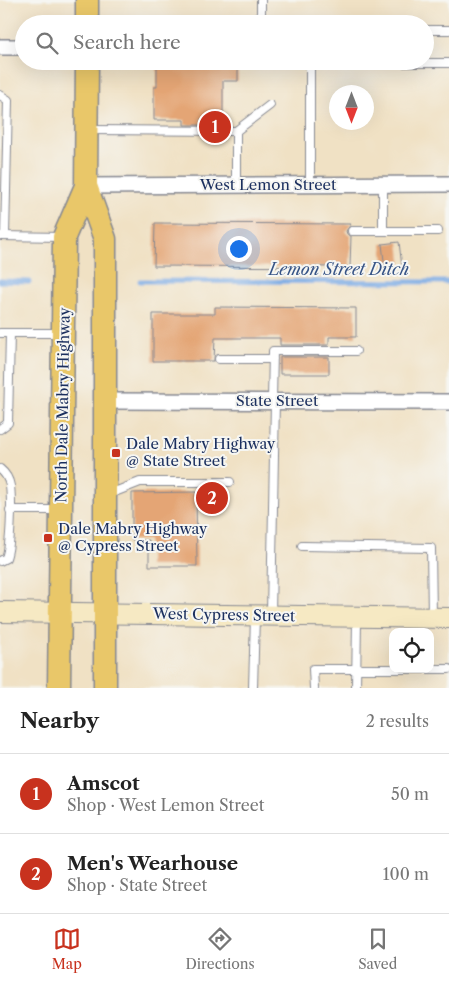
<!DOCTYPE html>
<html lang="en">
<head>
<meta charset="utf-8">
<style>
	:root { --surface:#fff; --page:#f2f2f2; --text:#222; --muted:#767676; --line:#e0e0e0; --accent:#c8321e }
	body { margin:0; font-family:"Libre Caslon Text",serif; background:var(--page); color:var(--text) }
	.controls { position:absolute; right:15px; bottom:15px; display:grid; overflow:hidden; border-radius:10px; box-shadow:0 5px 20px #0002 }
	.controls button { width:45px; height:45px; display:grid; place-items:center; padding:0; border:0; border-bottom:1px solid var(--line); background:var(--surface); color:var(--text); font:25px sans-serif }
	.compass { position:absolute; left:329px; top:85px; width:45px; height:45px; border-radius:50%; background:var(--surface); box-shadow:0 5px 20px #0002; rotate:180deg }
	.you { position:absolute; left:238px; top:248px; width:18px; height:18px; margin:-12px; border:4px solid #fff; border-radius:50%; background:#1a73e8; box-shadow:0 0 0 8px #1a73e833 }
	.badge { display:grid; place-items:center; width:32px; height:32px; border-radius:50%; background:var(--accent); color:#fff; font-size:16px; font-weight:700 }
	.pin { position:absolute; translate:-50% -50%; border:2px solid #fff; box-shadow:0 1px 5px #0006 }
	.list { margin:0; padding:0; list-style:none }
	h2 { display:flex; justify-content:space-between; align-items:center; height:65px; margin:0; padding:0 20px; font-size:21px }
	h2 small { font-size:16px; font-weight:400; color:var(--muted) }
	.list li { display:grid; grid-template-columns:32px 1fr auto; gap:15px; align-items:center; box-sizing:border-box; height:80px; padding:0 20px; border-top:1px solid var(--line) }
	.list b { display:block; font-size:19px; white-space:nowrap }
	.list p { margin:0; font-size:16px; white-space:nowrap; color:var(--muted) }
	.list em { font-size:16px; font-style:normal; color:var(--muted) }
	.icon { flex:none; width:28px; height:28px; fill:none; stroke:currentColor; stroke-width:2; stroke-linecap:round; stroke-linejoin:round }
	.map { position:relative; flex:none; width:449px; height:688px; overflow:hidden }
	.search { position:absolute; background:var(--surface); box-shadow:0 5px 20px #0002; left:15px; right:15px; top:15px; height:55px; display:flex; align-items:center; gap:12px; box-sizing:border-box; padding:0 18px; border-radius:28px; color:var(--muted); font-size:19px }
	.sheet { height:225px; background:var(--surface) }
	nav { display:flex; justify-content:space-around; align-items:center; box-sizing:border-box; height:70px; border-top:1px solid var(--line); background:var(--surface); font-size:14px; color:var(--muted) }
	nav a { display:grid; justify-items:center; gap:2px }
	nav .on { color:var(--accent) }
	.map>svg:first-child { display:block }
</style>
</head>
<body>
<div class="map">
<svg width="449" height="688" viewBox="0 0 449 688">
	<rect width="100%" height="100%" fill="#f6f6f2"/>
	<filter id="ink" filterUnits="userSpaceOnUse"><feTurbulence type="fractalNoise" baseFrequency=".02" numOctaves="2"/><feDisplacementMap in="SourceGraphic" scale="10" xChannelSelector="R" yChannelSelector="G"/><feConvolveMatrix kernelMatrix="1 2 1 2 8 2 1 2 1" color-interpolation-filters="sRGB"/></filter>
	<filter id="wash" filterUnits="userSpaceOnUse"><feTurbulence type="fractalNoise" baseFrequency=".0096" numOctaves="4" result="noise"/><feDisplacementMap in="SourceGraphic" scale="20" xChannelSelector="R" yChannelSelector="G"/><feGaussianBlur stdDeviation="1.12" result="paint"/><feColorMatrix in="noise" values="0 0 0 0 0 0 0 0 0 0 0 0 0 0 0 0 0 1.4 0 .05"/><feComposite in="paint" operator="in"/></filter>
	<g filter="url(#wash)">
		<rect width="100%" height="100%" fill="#f0e1c4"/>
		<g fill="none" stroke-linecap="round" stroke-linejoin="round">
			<path stroke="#79a9e3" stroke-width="5" d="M0,281l29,1
				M140,281l309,1"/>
		</g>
		<g id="blocks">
			<path fill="#e4a574" d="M157,61h81v20h-15v38h-22l1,6h-18v-5h-30v-33h3z
				M155,223l196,1 -5,7 1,3 4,2 -1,31 -196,-1z
				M399,242l3,25 -17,2 -3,-25z
				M215,307l141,1v29h-27v8h-49v-7h-65l-1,23h-61v-47h62z
				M280,357h49v17h-49z
				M196,492l1,74h-48v-26h-17v-47z"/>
		</g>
	</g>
	<g filter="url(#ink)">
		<use href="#blocks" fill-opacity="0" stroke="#868891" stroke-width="1"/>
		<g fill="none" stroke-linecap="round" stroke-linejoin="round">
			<defs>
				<path id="lane" d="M261,0v24
					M425,30h24
					M270,61l2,2h177
					M0,95l8,5 -3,136
					M89,130l147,1 34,-26
					M236,131v54
					M310,185v-122
					M383,185v46
					M352,231h86
					M1,236l61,1
					M0,333h60
					M219,359h54
					M272,401l1,-50h83
					M0,429l8,-6 2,-90
					M0,469c5,4 9,11 10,17 2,17 1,58 -4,72l-6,3
					M107,495l33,-13h90
					M10,510h50
					M302,546l129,2 1,69
					M271,614l4,-213
					M253,688l2,-72
					M314,688l-1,-19h136
					M356,688l1,-69"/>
				<path id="street" d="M0,47h24
					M86,186l363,-2
					M105,401l344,1"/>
				<path id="secondary" d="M0,612l449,6"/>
				<path id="primary" d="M87,24v-24
					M87,61l-1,125 19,53v449
					M59,688l5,-451 22,-51"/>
			</defs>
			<use href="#lane" stroke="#868891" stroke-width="10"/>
			<use href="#street" stroke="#868891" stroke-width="18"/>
			<use href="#secondary" stroke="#868891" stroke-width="22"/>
			<use href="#primary" stroke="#868891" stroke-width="25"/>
			<use href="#lane" stroke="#fff" stroke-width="8"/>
			<use href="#street" stroke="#fff" stroke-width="15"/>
			<use href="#secondary" stroke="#f6e9c3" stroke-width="20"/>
			<use href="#primary" stroke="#e9c769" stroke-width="22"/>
		</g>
	</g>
	<g fill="#c8321e" stroke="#f6f6f2" stroke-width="2">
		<rect x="111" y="448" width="10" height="10" rx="2.5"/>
		<rect x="43" y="533" width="10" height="10" rx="2.5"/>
	</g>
	<g text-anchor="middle" stroke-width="4" stroke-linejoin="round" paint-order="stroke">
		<g font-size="15" fill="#1b2f5e" stroke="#f6f6f2">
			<text x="268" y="190">West Lemon Street</text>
			<text x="277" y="406">State Street</text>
			<text transform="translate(63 405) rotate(-89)" y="5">North Dale Mabry Highway</text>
			<text transform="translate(224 615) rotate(1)" y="5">West Cypress Street</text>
		</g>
		<g font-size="15" fill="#1b2f5e" stroke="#f6f6f2" text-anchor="start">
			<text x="126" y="449">Dale Mabry Highway<tspan x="126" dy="17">@ State Street</tspan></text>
			<text x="58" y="534">Dale Mabry Highway<tspan x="58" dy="17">@ Cypress Street</tspan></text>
		</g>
		<g font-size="16" font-style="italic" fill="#375486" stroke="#f6f6f2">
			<text x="339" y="275">Lemon Street Ditch</text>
		</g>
	</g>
</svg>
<div class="controls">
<button><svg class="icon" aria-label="locate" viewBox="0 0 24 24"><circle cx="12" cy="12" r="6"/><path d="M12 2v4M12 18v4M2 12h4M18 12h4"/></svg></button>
</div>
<svg class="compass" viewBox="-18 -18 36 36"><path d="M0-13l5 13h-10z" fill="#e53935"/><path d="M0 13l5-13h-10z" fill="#767676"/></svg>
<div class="you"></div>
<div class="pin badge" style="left:215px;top:127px">1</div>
<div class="pin badge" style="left:212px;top:498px">2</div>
<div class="search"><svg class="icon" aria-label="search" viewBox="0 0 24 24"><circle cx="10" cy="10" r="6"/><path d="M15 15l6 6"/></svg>Search here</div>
</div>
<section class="sheet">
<h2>Nearby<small>2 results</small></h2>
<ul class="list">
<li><span class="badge">1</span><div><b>Amscot</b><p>Shop · West Lemon Street</p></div><em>50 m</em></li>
<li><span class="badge">2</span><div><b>Men's Wearhouse</b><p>Shop · State Street</p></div><em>100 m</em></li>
</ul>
</section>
<nav>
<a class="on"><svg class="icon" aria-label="map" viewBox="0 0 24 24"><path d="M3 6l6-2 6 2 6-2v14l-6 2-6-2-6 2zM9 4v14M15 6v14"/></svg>Map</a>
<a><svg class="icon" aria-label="directions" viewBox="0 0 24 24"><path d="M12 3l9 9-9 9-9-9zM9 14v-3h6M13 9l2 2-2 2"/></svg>Directions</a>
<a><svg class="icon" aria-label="saved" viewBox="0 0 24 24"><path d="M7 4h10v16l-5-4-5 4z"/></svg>Saved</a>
</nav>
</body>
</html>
